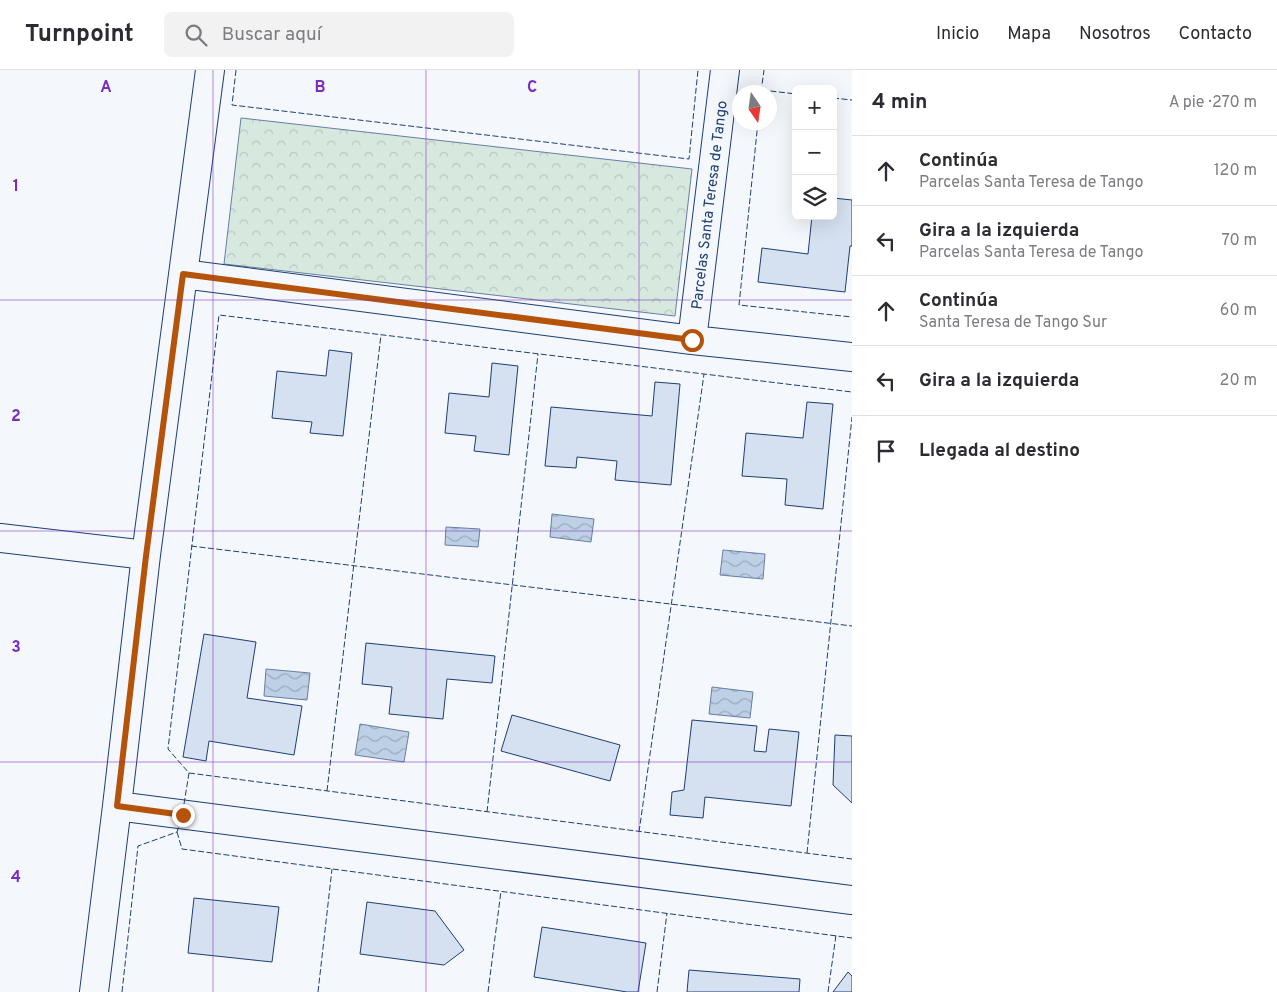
<!DOCTYPE html>
<html lang="es">
<head>
<meta charset="utf-8">
<style>
	:root { --surface:#fff; --page:#f2f2f3; --text:#2b2b33; --muted:#7c7c81; --line:#e1e1e2 }
	body { margin:0; font-family:Overpass,sans-serif; background:var(--page); color:var(--text) }
	.controls { position:absolute; right:15px; top:15px; display:grid; overflow:hidden; border-radius:8px; box-shadow:0 5px 20px #0002 }
	.controls button { width:45px; height:45px; display:grid; place-items:center; padding:0; border:0; border-bottom:1px solid var(--line); background:var(--surface); color:var(--text); font:25px sans-serif }
	.compass { position:absolute; left:732px; top:15px; width:45px; height:45px; border-radius:50%; background:var(--surface); box-shadow:0 5px 20px #0002; rotate:167deg }
	.stop { position:absolute; width:15px; height:15px; margin:-11px; border:4px solid #b45309; border-radius:50%; background:#fff }
	.stop.end { background:#b45309; border-color:#fff; box-shadow:0 1px 5px #0008 }
	.list { margin:0; padding:0; list-style:none }
	h2 { display:flex; justify-content:space-between; align-items:center; height:65px; margin:0; padding:0 20px; font-size:21px }
	h2 small { font-size:16px; font-weight:400; color:var(--muted) }
	.list li { display:grid; grid-template-columns:32px 1fr auto; gap:15px; align-items:center; box-sizing:border-box; height:70px; padding:0 20px; border-top:1px solid var(--line) }
	.list b { display:block; font-size:19px; white-space:nowrap }
	.list p { margin:0; font-size:16px; white-space:nowrap; color:var(--muted) }
	.list em { font-size:16px; font-style:normal; color:var(--muted) }
	.icon { flex:none; width:28px; height:28px; fill:none; stroke:currentColor; stroke-width:2; stroke-linecap:round; stroke-linejoin:round }
	.map { position:relative; flex:none; width:852px; height:922px; overflow:hidden }
	header { display:flex; align-items:center; gap:30px; box-sizing:border-box; height:70px; padding:0 25px; background:var(--surface); border-bottom:1px solid var(--line) }
	header strong { font-size:24px }
	nav { display:flex; gap:28px; margin-inline-start:auto; font-size:18px }
	.search { width:350px; height:45px; background:var(--page); display:flex; align-items:center; gap:12px; box-sizing:border-box; padding:0 18px; border-radius:8px; color:var(--muted); font-size:19px }
	main { display:flex }
	aside { flex:1; background:var(--surface) }
	.map>svg:first-child { display:block }
</style>
</head>
<body>
<header>
<strong>Turnpoint</strong>
<div class="search"><svg class="icon" aria-label="search" viewBox="0 0 24 24"><circle cx="10" cy="10" r="6"/><path d="M15 15l6 6"/></svg>Buscar aquí</div>
<nav><a>Inicio</a><a>Mapa</a><a>Nosotros</a><a>Contacto</a></nav>
</header>
<main>
<div class="map">
<svg width="852" height="922" viewBox="0 0 852 922">
	<defs>
		<pattern id="forest-crowns" width="20" height="18" patternUnits="userSpaceOnUse" patternTransform="scale(1.25)"><rect width="20" height="18" fill="#d7e8df"/><path d="M2 6a3 3 0 1 1 6 0M12 15a3 3 0 1 1 6 0" fill="none" stroke="#b8c8c3"/></pattern>
		<pattern id="water-waves" width="16" height="10" patternUnits="userSpaceOnUse" patternTransform="scale(1.25)"><rect width="16" height="10" fill="#bed0e5"/><path d="M0 5q4-4 8 0t8 0" fill="none" stroke="#9aaabe"/></pattern>
	</defs>
	<rect width="100%" height="100%" fill="#f4f7fb"/>
	<path fill="url(#forest-crowns)" stroke="#687fa3" d="M241,48l451,51 -17,147 -451,-52z"/>
	<path fill="url(#water-waves)" stroke="#687fa3" d="M552,444l42,5 -3,23 -41,-5z
		M446,457l34,2 -2,18 -33,-2z
		M723,480l42,4 -2,25 -43,-4z
		M266,599l44,4 -3,27 -43,-4z
		M712,617l41,5 -3,26 -41,-4z
		M360,654l49,8 -5,30 -49,-7z"/>
	<path fill="#d5e0f0" stroke="#1d3f73" d="M833,128l19,2v46h-2l-5,46 -87,-10 4,-34 46,6 4,-38h21z
		M329,280l23,3 -9,83 -33,-3 2,-11 -40,-4 5,-47 49,5z
		M492,293l26,3 -9,89 -35,-4 2,-15 -31,-3 4,-40 40,4z
		M655,312l25,2 -9,101 -56,-5 2,-19 -40,-4 -1,11 -31,-2 6,-59 101,9z
		M807,332l26,2 -10,105 -38,-4 2,-26 -45,-3 4,-43 57,5z
		M204,564l52,8 -9,56 55,8 -8,49 -85,-14 -3,20 -23,-4z
		M366,573l129,13 -3,27 -45,-4 -4,40 -54,-5 3,-27 -30,-3z
		M512,645l108,30 -10,36 -109,-30z
		M692,650l65,6 -3,25 12,1 3,-23 30,3 -8,74 -86,-9 -2,21 -33,-3 2,-23 12,-2z
		M835,665l17,1v67l-19,-18z
		M194,828l85,9 -7,55 -84,-9z
		M367,832l68,9 29,39 -20,15 -84,-11z
		M542,857l104,16 -8,49h-11l-93,-15z
		M689,900l111,9 -1,13h-112z
		M848,902l4,4v16h-19z"/>
	<g fill="none" stroke-linecap="round" stroke-linejoin="round">
		<defs>
			<path id="minor" d="M183,204l509,66 160,17
				M692,270l33,-270
				M0,468l146,17
				M117,736l735,94
				M94,922l23,-186 29,-251 64,-485"/>
		</defs>
		<use href="#minor" stroke="#1d3f73" stroke-width="30"/>
		<use href="#minor" stroke="#f4f7fb" stroke-width="28"/>
		<path stroke="#1d3f73" stroke-width="1" stroke-dasharray="6 2.5" stroke-linecap="butt" d="M236,0l-4,35 457,54 9,-89
			M762,20l34,4
			M761,22l3,-22
			M833,28l19,2
			M758,52l-19,183 113,12
			M191,476l661,80
			M189,703l663,86
			M327,721l54,-456
			M184,734l5,-31 -21,-24 51,-434 633,77
			M487,742l51,-458
			M177,762l5,17 670,89
			M639,762l65,-458
			M807,783l45,-436
			M122,922l16,-146 39,-14 2,-6
			M318,922l14,-123
			M488,922l13,-101
			M657,922l10,-79
			M828,922l8,-57"/>
	</g>
	<g fill="none" stroke-linecap="round" stroke-linejoin="round">
		<path stroke="#b45309" stroke-width="6" d="M183,745l-66,-9 29,-250 37,-282 509,66"/>
	</g>
	<path fill="none" stroke="#7b2cbf" stroke-width="1" stroke-opacity="0.55" d="M213,0v922M426,0v922M639,0v922M0,230h852M0,461h852M0,692h852"/>
	<g text-anchor="middle" stroke-width="4" stroke-linejoin="round" paint-order="stroke">
		<g font-size="15" fill="#1d3f73" stroke="#f4f7fb">
			<text transform="translate(709 135) rotate(-83)" y="5">Parcelas Santa Teresa de Tango</text>
		</g>
	</g>
	<g font-size="16" text-anchor="middle" font-weight="bold" fill="#7b2cbf" stroke="#f4f7fb" stroke-width="4" stroke-linejoin="round" paint-order="stroke">
		<text x="106" y="22">A</text>
		<text x="320" y="22">B</text>
		<text x="532" y="22">C</text>
		<text x="16" y="121">1</text>
		<text x="16" y="351">2</text>
		<text x="16" y="582">3</text>
		<text x="16" y="812">4</text>
	</g>
</svg>
<div class="controls">
<button>+</button>
<button>−</button>
<button><svg class="icon" aria-label="layers" viewBox="0 0 24 24"><path d="M12 4l9 5-9 5-9-5zM3 14l9 5 9-5"/></svg></button>
</div>
<svg class="compass" viewBox="-18 -18 36 36"><path d="M0-13l5 13h-10z" fill="#e53935"/><path d="M0 13l5-13h-10z" fill="#7c7c81"/></svg>
<div class="stop" style="left:692px;top:270px"></div>
<div class="stop end" style="left:183px;top:745px"></div>
</div>
<aside>
<h2>4 min<small>A pie · 270 m</small></h2>
<ul class="list">
<li><svg class="icon" aria-label="ahead" viewBox="0 0 24 24"><path d="M12 20V5M6 11l6-6 6 6"/></svg><div><b>Continúa</b><p>Parcelas Santa Teresa de Tango</p></div><em>120 m</em></li>
<li><svg class="icon" aria-label="left" viewBox="0 0 24 24"><path d="M17 20v-9H6M10 6l-5 5 5 5"/></svg><div><b>Gira a la izquierda</b><p>Parcelas Santa Teresa de Tango</p></div><em>70 m</em></li>
<li><svg class="icon" aria-label="ahead" viewBox="0 0 24 24"><path d="M12 20V5M6 11l6-6 6 6"/></svg><div><b>Continúa</b><p>Santa Teresa de Tango Sur</p></div><em>60 m</em></li>
<li><svg class="icon" aria-label="left" viewBox="0 0 24 24"><path d="M17 20v-9H6M10 6l-5 5 5 5"/></svg><div><b>Gira a la izquierda</b></div><em>20 m</em></li>
<li><svg class="icon" aria-label="arrive" viewBox="0 0 24 24"><path d="M6 21V4h12l-3 4 3 4H6"/></svg><div><b>Llegada al destino</b></div></li>
</ul>
</aside>
</main>
</body>
</html>
